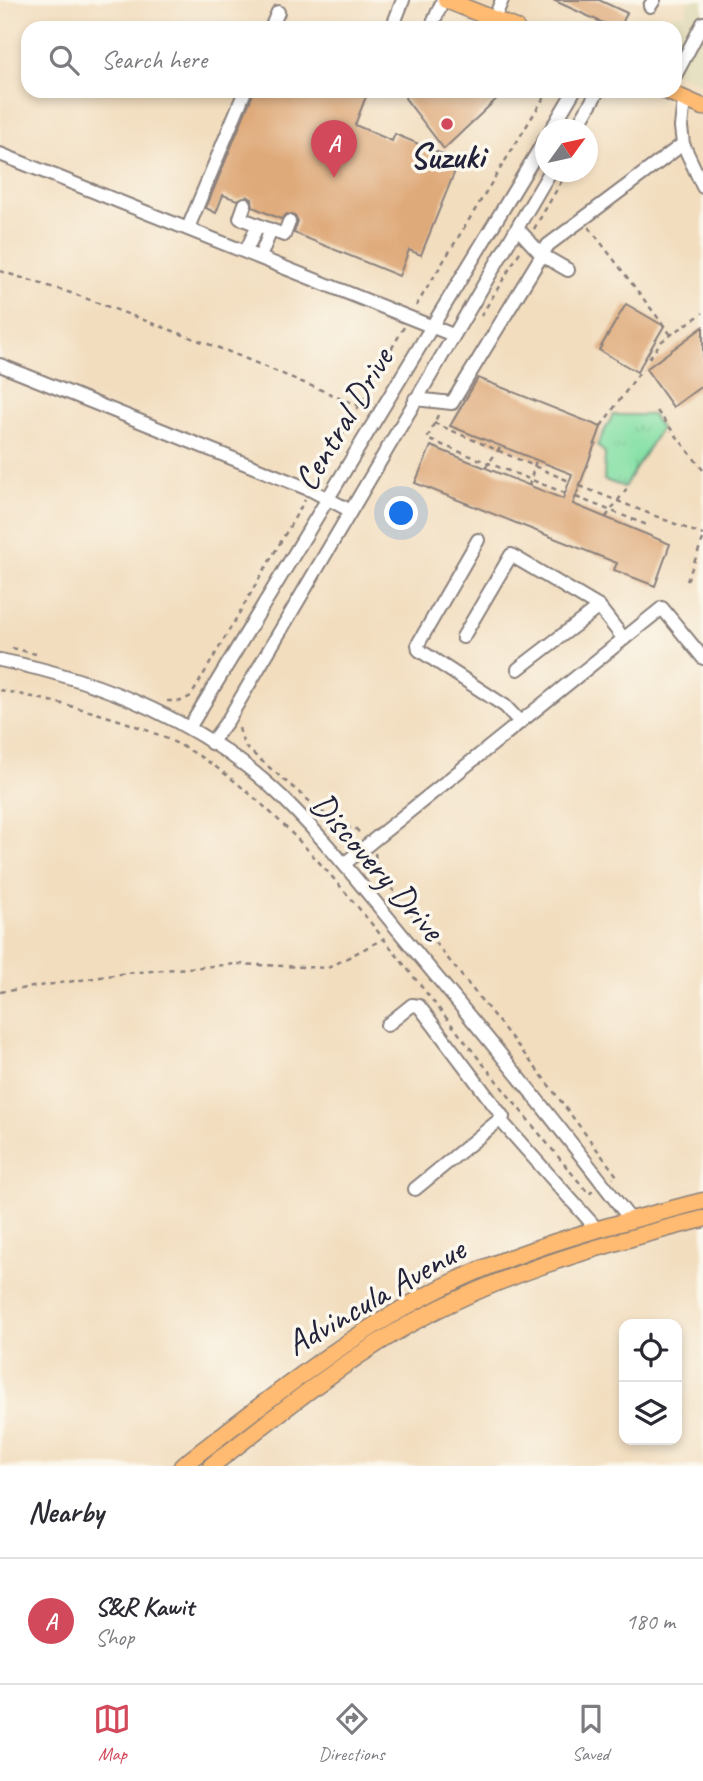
<!DOCTYPE html>
<html lang="en">
<head>
<meta charset="utf-8">
<style>
	:root { --surface:#fff; --page:#f7f7f7; --text:#2b2b33; --muted:#7c7c81; --line:#e1e1e2; --accent:#d1495b }
	body { margin:0; font-family:Caveat,sans-serif; background:var(--page); color:var(--text) }
	.controls { position:absolute; right:21px; bottom:21px; display:grid; overflow:hidden; border-radius:14px; box-shadow:0 4px 10px #0003 }
	.controls button { width:63px; height:63px; display:grid; place-items:center; padding:0; border:0; border-bottom:2px solid var(--line); background:var(--surface); color:var(--text); font:35px sans-serif }
	.compass { position:absolute; left:535px; top:119px; width:63px; height:63px; border-radius:50%; background:var(--surface); box-shadow:0 4px 10px #0003; rotate:57deg }
	.you { position:absolute; left:402px; top:514px; width:24px; height:24px; margin:-18px; border:5px solid #fff; border-radius:50%; background:#1a73e8; box-shadow:0 0 0 10px #1a73e833 }
	.badge { display:grid; place-items:center; width:46px; height:46px; border-radius:50%; background:var(--accent); color:#fff; font-size:23px; font-weight:700 }
	.pin { position:absolute; translate:-50% -58px; filter:drop-shadow(0 2px 4px #0008) }
	.pin::after { content:''; position:absolute; top:37px; width:24px; height:21px; background:inherit; clip-path:polygon(0 0,100% 0,50% 100%) }
	.list { margin:0; padding:0; list-style:none }
	h2 { display:flex; justify-content:space-between; align-items:center; height:91px; margin:0; padding:0 28px; font-size:30px }
	h2 small { font-size:23px; font-weight:400; color:var(--muted) }
	.list li { display:grid; grid-template-columns:46px 1fr auto; gap:21px; align-items:center; box-sizing:border-box; height:126px; padding:0 28px; border-top:2px solid var(--line) }
	.list b { display:block; font-size:26px; white-space:nowrap }
	.list p { margin:0; font-size:23px; white-space:nowrap; color:var(--muted) }
	.list em { font-size:23px; font-style:normal; color:var(--muted) }
	.icon { flex:none; width:38px; height:38px; fill:none; stroke:currentColor; stroke-width:2; stroke-linecap:round; stroke-linejoin:round }
	.map { position:relative; flex:none; width:703px; height:1466px; overflow:hidden }
	.search { position:absolute; background:var(--surface); box-shadow:0 4px 10px #0003; left:21px; right:21px; top:21px; height:77px; display:flex; align-items:center; gap:18px; box-sizing:border-box; padding:0 24px; border-radius:21px; color:var(--muted); font-size:26px }
	.sheet { height:217px; background:var(--surface) }
	nav { display:flex; justify-content:space-around; align-items:center; box-sizing:border-box; height:98px; border-top:2px solid var(--line); background:var(--surface); font-size:19px; color:var(--muted) }
	nav a { display:grid; justify-items:center; gap:4px }
	nav .on { color:var(--accent) }
	.map>svg:first-child { display:block }
</style>
</head>
<body>
<div class="map">
<svg width="703" height="1466" viewBox="0 0 703 1466">
	<defs>
		<pattern id="grass-tufts" width="24" height="20" patternUnits="userSpaceOnUse" patternTransform="scale(1.75)"><rect width="24" height="20" fill="#86e0a6"/><path d="M3 7l-1-3M5 7V3M7 7l1-3M15 17l-1-3M17 17v-4M19 17l1-3" fill="none" stroke="#73c090"/></pattern>
	</defs>
	<rect width="100%" height="100%" fill="#fbf7ec"/>
	<filter id="ink" filterUnits="userSpaceOnUse"><feTurbulence type="fractalNoise" baseFrequency=".0143" numOctaves="2"/><feDisplacementMap in="SourceGraphic" scale="14" xChannelSelector="R" yChannelSelector="G"/><feConvolveMatrix kernelMatrix="1 2 1 2 8 2 1 2 1" color-interpolation-filters="sRGB"/></filter>
	<filter id="wash" filterUnits="userSpaceOnUse"><feTurbulence type="fractalNoise" baseFrequency=".00686" numOctaves="4" result="noise"/><feDisplacementMap in="SourceGraphic" scale="28" xChannelSelector="R" yChannelSelector="G"/><feGaussianBlur stdDeviation="1.57" result="paint"/><feColorMatrix in="noise" values="0 0 0 0 0 0 0 0 0 0 0 0 0 0 0 0 0 1.4 0 .05"/><feComposite in="paint" operator="in"/></filter>
	<g filter="url(#wash)">
		<rect width="100%" height="100%" fill="#f2ddbe"/>
		<path fill="#e2dcba" d="M689,0h14v85l-28,-13v-44h-14l16,-16 7,4z"/>
		<path fill="url(#grass-tufts)" stroke="#548170" stroke-width="2" d="M613,415h39l9,13 -37,59 -20,-7 1,-27 -8,-8z"/>
		<g id="blocks">
			<path fill="#dfaa7a" d="M553,0h46l28,13 -7,15h-6z
				M254,91h114l-13,34 37,16 3,-7 64,27 -38,94 -12,-5 -10,26 -105,-43 4,-12 -3,-5 -8,-2 -6,5 -12,-5 -16,-7 -1,-8 -5,-3 -10,4 -14,-5 -7,18 -10,-5z
				M408,91h97l-61,58 -39,-51z
				M626,304l38,22 -27,46 -38,-22z
				M703,327v58l-30,22 -27,-38z
				M478,378l123,49 -28,77 97,40 -15,42 -41,-16 3,-7 -202,-80 16,-37 132,53 9,-25 -122,-48z"/>
		</g>
	</g>
	<g filter="url(#ink)">
		<use href="#blocks" fill-opacity="0" stroke="#8a807c" stroke-width="2"/>
		<g fill="none" stroke-linecap="round" stroke-linejoin="round">
			<defs>
				<path id="minor" d="M650,6l4,-6
					M494,19l8,-19
					M271,28l7,-16
					M392,28l11,-28
					M431,28l12,-28
					M675,76l28,-53
					M551,130l23,-39
					M575,130l23,-39
					M683,144l-2,-17 3,-28
					M0,154l453,181
					M245,204l-5,14 44,17 5,-13
					M188,228l57,-137
					M517,228l25,27 26,15
					M246,251l12,-26
					M260,257l11,-27
					M0,365l311,125 38,20
					M415,399l37,4 96,-158 135,-101 20,43
					M478,540l-60,104 1,6 86,56 15,16
					M463,637l48,-82 88,52 25,32
					M0,660c102,20 207,64 283,138 50,49 93,106 138,160 72,86 142,173 209,261
					M518,669l81,-62
					M189,728l357,-590
					M211,743l17,-23 322,-548
					M344,864l318,-256 41,50
					M387,1025l25,-20 7,1 84,111 -88,72
					M502,1122l94,106"/>
				<path id="major" d="M446,0l70,28
					M666,91l37,16
					M182,1466c85,-65 167,-133 263,-180 83,-41 170,-62 258,-85
					M211,1466c60,-46 119,-95 185,-134 95,-56 200,-86 307,-113"/>
			</defs>
			<use href="#minor" stroke="#8a807c" stroke-width="16"/>
			<use href="#major" stroke="#8a807c" stroke-width="19"/>
			<path stroke="#8a807c" stroke-width="2.5" stroke-dasharray="5 5" stroke-linecap="butt" d="M589,227l82,108
				M534,229l33,-57
				M0,271l74,23 153,57 140,58
				M416,306l132,-215
				M481,316l40,-66
				M649,358l13,-17 41,-28
				M657,411l46,59
				M438,415l-11,24 138,54
				M434,423l135,58
				M601,426l41,-57
				M594,443l3,2
				M485,468l16,-22
				M317,479l87,-152
				M529,486l7,-26
				M580,486l123,49
				M576,497l71,28
				M606,517l21,-29
				M687,581l16,-42
				M12,648l24,6
				M0,690c67,14 147,32 204,69 79,52 151,143 209,217 58,73 116,146 176,218l4,-3
				M167,701h14l10,-5 114,-196
				M239,728l5,18 96,81 15,1 6,6
				M375,853l2,17 165,206 75,100 -4,2
				M0,992l127,-19 110,-9 91,4 55,-29"/>
			<use href="#minor" stroke="#fff" stroke-width="12"/>
			<use href="#major" stroke="#ffbb71" stroke-width="16"/>
		</g>
	</g>
	<circle fill="#d1495b" stroke="#fbf7ec" stroke-width="2.5" cx="447" cy="124" r="7"/>
	<g text-anchor="middle" stroke-width="7" stroke-linejoin="round" paint-order="stroke">
		<g font-size="35" font-weight="bold" fill="#22223b" stroke="#fbf7ec">
			<text x="447" y="168">Suzuki</text>
		</g>
		<g font-size="35" fill="#22223b" stroke="#fbf7ec">
			<text transform="translate(343 419) rotate(-59)" y="12">Central Drive</text>
			<text transform="translate(378 866) rotate(49)" y="12">Discovery Drive</text>
			<text transform="translate(375 1296) rotate(-30)" y="12">Advincula Avenue</text>
		</g>
	</g>
</svg>
<div class="controls">
<button><svg class="icon" aria-label="locate" viewBox="0 0 24 24"><circle cx="12" cy="12" r="6"/><path d="M12 2v4M12 18v4M2 12h4M18 12h4"/></svg></button>
<button><svg class="icon" aria-label="layers" viewBox="0 0 24 24"><path d="M12 4l9 5-9 5-9-5zM3 14l9 5 9-5"/></svg></button>
</div>
<svg class="compass" viewBox="-18 -18 36 36"><path d="M0-13l5 13h-10z" fill="#e53935"/><path d="M0 13l5-13h-10z" fill="#7c7c81"/></svg>
<div class="you"></div>
<div class="pin badge" style="left:334px;top:178px">A</div>
<div class="search"><svg class="icon" aria-label="search" viewBox="0 0 24 24"><circle cx="10" cy="10" r="6"/><path d="M15 15l6 6"/></svg>Search here</div>
</div>
<section class="sheet">
<h2>Nearby<small></small></h2>
<ul class="list">
<li><span class="badge">A</span><div><b>S&amp;R Kawit</b><p>Shop</p></div><em>180 m</em></li>
</ul>
</section>
<nav>
<a class="on"><svg class="icon" aria-label="map" viewBox="0 0 24 24"><path d="M3 6l6-2 6 2 6-2v14l-6 2-6-2-6 2zM9 4v14M15 6v14"/></svg>Map</a>
<a><svg class="icon" aria-label="directions" viewBox="0 0 24 24"><path d="M12 3l9 9-9 9-9-9zM9 14v-3h6M13 9l2 2-2 2"/></svg>Directions</a>
<a><svg class="icon" aria-label="saved" viewBox="0 0 24 24"><path d="M7 4h10v16l-5-4-5 4z"/></svg>Saved</a>
</nav>
</body>
</html>
